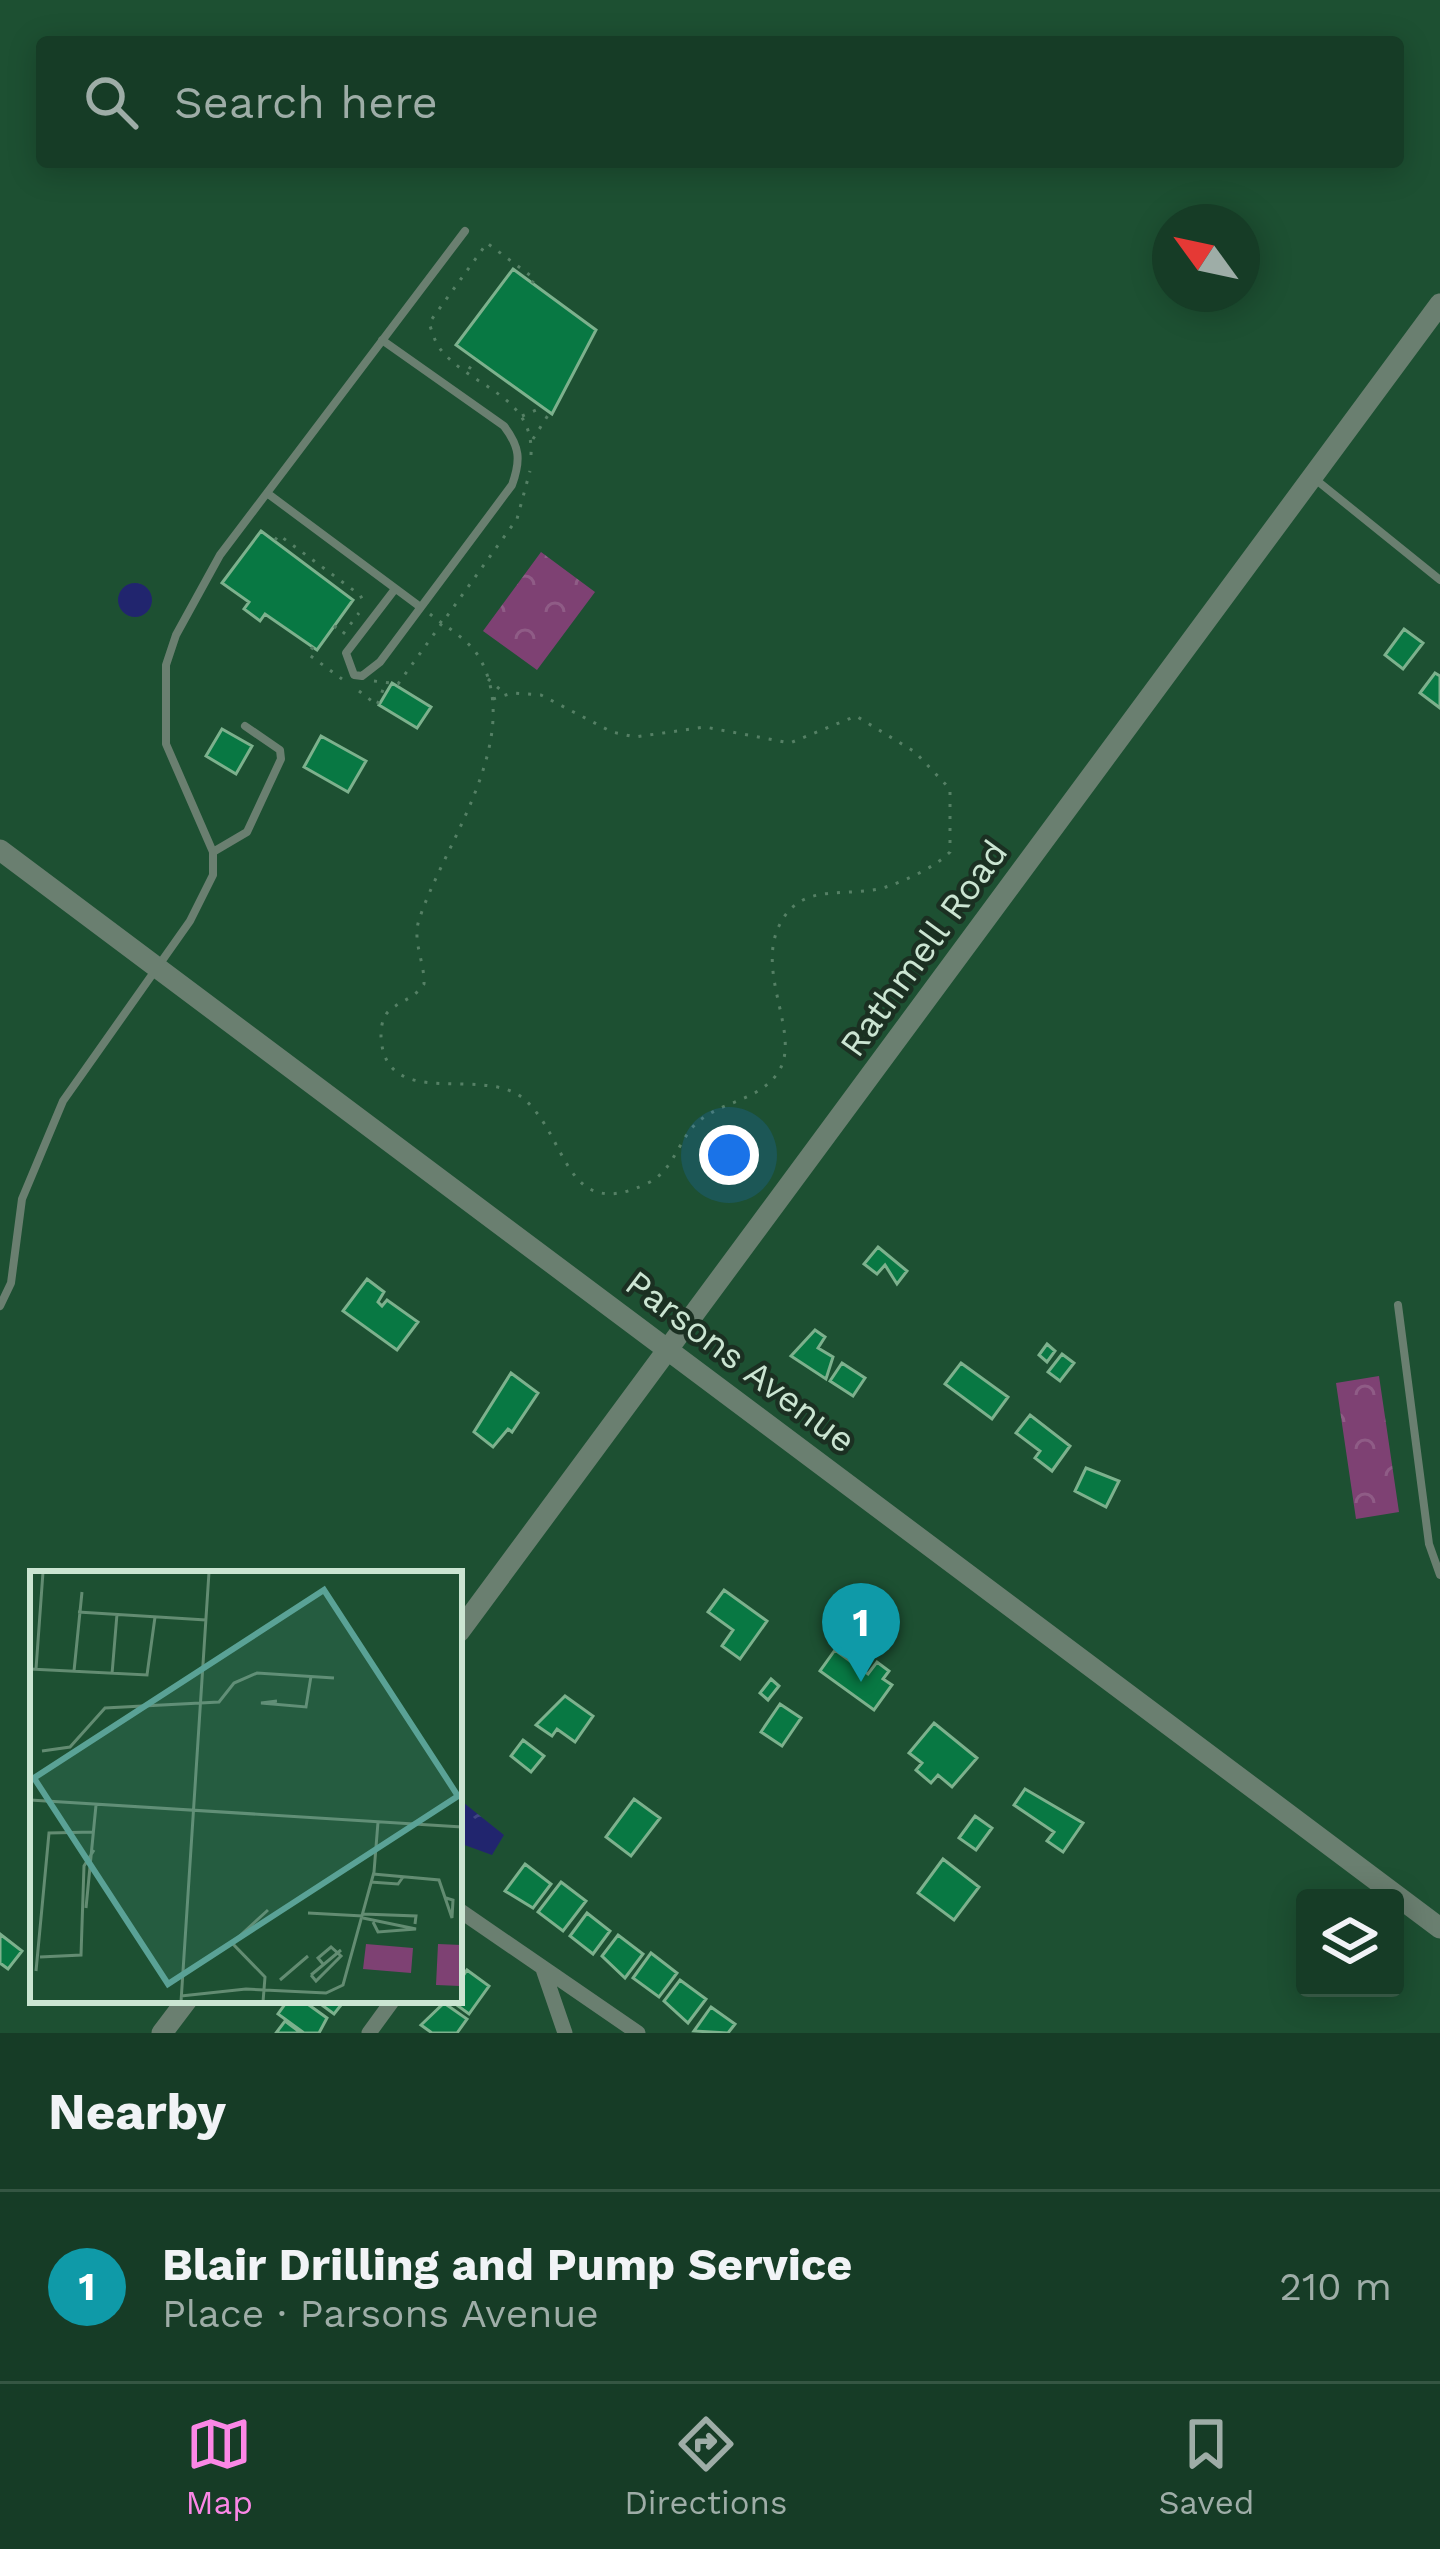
<!DOCTYPE html>
<html lang="en">
<head>
<meta charset="utf-8">
<style>
	:root { --surface:#163c26; --page:#1f432e; --text:#f1f3f6; --muted:#9eada7; --line:#355643; --accent:#fb87e6 }
	body { margin:0; font-family:"Work Sans",sans-serif; background:var(--page); color:var(--text) }
	.controls { position:absolute; right:36px; bottom:36px; display:grid; overflow:hidden; border-radius:12px; box-shadow:0 6px 30px #0003 }
	.controls button { width:108px; height:108px; display:grid; place-items:center; padding:0; border:0; border-bottom:3px solid var(--line); background:var(--surface); color:var(--text); font:60px sans-serif }
	.compass { position:absolute; left:1152px; top:204px; width:108px; height:108px; border-radius:50%; background:var(--surface); box-shadow:0 6px 30px #0003; rotate:303deg }
	.you { position:absolute; left:729px; top:1155px; width:42px; height:42px; margin:-30px; border:9px solid #fff; border-radius:50%; background:#1a73e8; box-shadow:0 0 0 18px #1a73e833 }
	.badge { display:grid; place-items:center; width:78px; height:78px; border-radius:50%; background:var(--accent); color:#fff; font-size:39px; font-weight:700 }
	.pin { position:absolute; translate:-50% -99px; filter:drop-shadow(0 3px 6px #0008) }
	.pin::after { content:''; position:absolute; top:63px; width:42px; height:36px; background:inherit; clip-path:polygon(0 0,100% 0,50% 100%) }
	.list { margin:0; padding:0; list-style:none }
	h2 { display:flex; justify-content:space-between; align-items:center; height:156px; margin:0; padding:0 48px; font-size:51px }
	h2 small { font-size:39px; font-weight:400; color:var(--muted) }
	.list li { display:grid; grid-template-columns:78px 1fr auto; gap:36px; align-items:center; box-sizing:border-box; height:192px; padding:0 48px; border-top:3px solid var(--line) }
	.list b { display:block; font-size:45px; white-space:nowrap }
	.list p { margin:0; font-size:39px; white-space:nowrap; color:var(--muted) }
	.list em { font-size:39px; font-style:normal; color:var(--muted) }
	.icon { flex:none; width:66px; height:66px; fill:none; stroke:currentColor; stroke-width:2; stroke-linecap:round; stroke-linejoin:round }
	.map { position:relative; flex:none; width:1440px; height:2033px; overflow:hidden }
	.search { position:absolute; background:var(--surface); box-shadow:0 6px 30px #0003; left:36px; right:36px; top:36px; height:132px; display:flex; align-items:center; gap:30px; box-sizing:border-box; padding:0 42px; border-radius:12px; color:var(--muted); font-size:45px }
	.sheet { height:348px; background:var(--surface) }
	nav { display:flex; justify-content:space-around; align-items:center; box-sizing:border-box; height:168px; border-top:3px solid var(--line); background:var(--surface); font-size:33px; color:var(--muted) }
	nav a { display:grid; justify-items:center; gap:6px }
	nav .on { color:var(--accent) }
	.map>svg:first-child { display:block }
</style>
</head>
<body>
<div class="map">
<svg width="1440" height="2033" viewBox="0 0 1440 2033">
	<defs>
		<pattern id="forest-crowns" width="20" height="18" patternUnits="userSpaceOnUse" patternTransform="scale(3)"><rect width="20" height="18" fill="#7e4173"/><path d="M2 6a3 3 0 1 1 6 0M12 15a3 3 0 1 1 6 0" fill="none" stroke="#8f5c86"/></pattern>
		<pattern id="water-ripples" width="26" height="14" patternUnits="userSpaceOnUse" patternTransform="scale(3)"><rect width="26" height="14" fill="#21256e"/><path d="M2 4q2-2 4 0t4 0M15 11q2-2 4 0t4 0" fill="none" stroke="#404482"/></pattern>
	</defs>
	<rect width="100%" height="100%" fill="#1d5032"/>
	<path fill="url(#forest-crowns)" d="M541,552l54,40 -58,78 -54,-39z
		M1379,1376l20,136 -43,7 -20,-136z"/>
	<path fill="url(#water-ripples)" d="M118 600a17 17 0 1 1 34 0a17 17 0 1 1-34 0Z
		M459,1799l45,36 -12,20 -33,-12z"/>
	<path fill="#087843" stroke="#7db18d" stroke-width="3" d="M513,269l83,61 -44,84 -96,-69z
		M261,531l92,69 -36,50 -52,-36 -5,7 -16,-12 5,-7 -27,-19z
		M1404,629l19,14 -20,26 -18,-14z
		M1435,673l5,3v32l-20,-15z
		M392,683l39,24 -14,21 -38,-23z
		M222,729l30,17 -16,28 -30,-18z
		M321,736l45,25 -18,31 -44,-25z
		M878,1247l29,24 -10,13 -12,-19 -8,9 -13,-10z
		M367,1279l17,13 -6,10 4,4 5,-6 31,22 -21,28 -54,-39z
		M815,1330l10,7 -7,11 15,9 -7,22 -35,-23z
		M1047,1344l8,7 -8,11 -8,-7z
		M1062,1354l12,9 -14,18 -12,-9z
		M842,1363l23,15 -12,18 -23,-15z
		M961,1363l47,34 -16,22 -47,-35z
		M511,1373l27,20 -26,39 -4,-3 -15,18 -19,-15z
		M1030,1415l40,31 -18,25 -17,-13 5,-7 -24,-18z
		M1086,1468l33,13 -13,26 -31,-16z
		M724,1590l43,31 -27,38 -18,-13 11,-16 -25,-18z
		M835,1650l33,24 9,-12 12,9 -6,8 9,6 -18,25 -54,-39z
		M771,1679l8,7 -11,14 -8,-7z
		M565,1696l28,20 -18,26 -18,-13 -5,7 -16,-11z
		M780,1704l21,14 -19,28 -21,-14z
		M934,1723l43,35 -25,29 -14,-12 -7,8 -15,-13 6,-7 -13,-10z
		M523,1740l21,16 -13,16 -20,-16z
		M1025,1789l58,34 -20,29 -16,-11 7,-9 -40,-27z
		M634,1799l26,19 -29,38 -25,-19z
		M975,1816l17,12 -16,22 -17,-12z
		M943,1859l36,28 -25,33 -36,-27z
		M525,1864l26,20 -18,24 -28,-17z
		M561,1882l25,19 -23,30 -25,-19z
		M587,1913l23,18 -17,23 -23,-18z
		M0,1934l22,17 -14,18 -8,-6z
		M618,1935l25,19 -18,24 -23,-22z
		M651,1953l26,20 -18,24 -26,-19z
		M467,1970l22,16 -20,28 -19,-14h9v-18z
		M680,1980l26,19 -18,24 -24,-22z
		M288,2000h14l25,18 -8,15h-15l-26,-19z
		M315,2000h30l-11,14z
		M444,2003l23,16 -10,14h-25l-11,-8z
		M711,2007l24,17 -7,9 -34,-2z
		M285,2021l16,12h-25z"/>
	<g fill="none" stroke-linecap="round" stroke-linejoin="round">
		<path stroke="#558065" stroke-width="3" stroke-dasharray="3 9" stroke-linecap="butt" d="M469,369l7,-10
			M522,416l21,-9
			M533,439l17,-27
			M531,455c3,-60 -59,-67 -90,-105 -6,-7 -9,-19 -12,-27l58,-80 48,36 -3,4
			M275,540l4,-5 81,60 6,11
			M430,614c16,13 38,25 49,43 47,82 -36,188 -60,263 -7,21 6,43 5,64 -10,15 -23,16 -35,27 -7,6 -8,17 -8,26 4,76 102,27 143,62 45,39 40,125 124,84 27,-13 30,-45 51,-62 24,-20 58,-20 78,-47 27,-37 -23,-100 3,-150 22,-44 68,-25 106,-37 21,-7 49,-20 64,-35v-63l-35,-37 -59,-36 -66,27 -85,-16 -70,10 -23,-5 -71,-37 -29,-2 -22,7
			M334,626l8,6
			M343,634l16,-21
			M313,647l-5,7 34,25
			M488,679l15,13
			M374,681l24,3 119,-165 13,-48
			M359,691l18,14 9,-23"/>
		<path stroke="#6a7f70" stroke-width="8" d="M382,340l122,86c16,21 17,34 8,59l-132,177 -18,14 -8,-1 -8,-22 49,-64
			M1315,479l125,101
			M267,493l152,113
			M213,852l34,-20 34,-73 -1,-9 -35,-24
			M1398,1305l31,239 11,31
			M0,1306l11,-23 11,-84 41,-98 127,-180 23,-46v-23l-47,-108v-79l10,-30 44,-80 245,-324"/>
		<path stroke="#6a7f70" stroke-width="15" d="M459,1910l179,123
			M543,1969l22,64
			M369,2033l24,-33"/>
		<path stroke="#6a7f70" stroke-width="21" d="M0,850l1440,1078
			M459,1632l981,-1328
			M162,2033l25,-33"/>
	</g>
	<g text-anchor="middle" stroke-width="9" stroke-linejoin="round" paint-order="stroke">
		<g font-size="36" fill="#cbe5d2" stroke="#1b3022">
			<text transform="translate(923 948) rotate(-54)" y="13">Rathmell Road</text>
			<text transform="translate(741 1361) rotate(37)" y="13">Parsons Avenue</text>
		</g>
	</g>
	<g transform="translate(30 1571)">
		<rect width="432" height="432" fill="#1d5032"/>
		<path d="M336,373l47,4 -2,25 -48,-4zM408,373l24,1 -2,41 -24,-1z" fill="#7e4173"/>
		<path fill="none" stroke="#638c72" stroke-width="3" d="M48,41l128,8M0,98l117,6 8,-58M6,98l7,-97M44,100l8,-79M82,103l5,-60M247,130l-16,2 45,4 5,-31M12,180l28,-4 35,-39 114,-6 15,-19 23,-10 77,5M0,229l432,27M343,303l66,6 13,38 1,-18 -7,-2M340,311l28,2 5,-7M56,337l10,-103M278,342l55,3M333,343l53,2 -1,8M333,347l53,11 -38,3 -5,-10M10,386l41,-2 3,-89 10,-16M6,400l13,-138 45,-1M281,404l5,6 25,-25 -10,-9 -13,11 5,6M281,404l30,-25M250,409l28,-24M151,425l65,-7 80,4 17,-8 31,-113 4,-50M151,431l28,-430M233,431l2,-25 -33,-34 36,-33"/>
		<path fill="#5aa296" fill-opacity="0.15" stroke="#5aa296" stroke-width="6" d="M294,19l134,206 -290,188 -134,-206z"/>
		<rect width="432" height="432" fill="none" stroke="#cbe5d2" stroke-width="6"/>
	</g>
</svg>
<div class="controls">
<button><svg class="icon" aria-label="layers" viewBox="0 0 24 24"><path d="M12 4l9 5-9 5-9-5zM3 14l9 5 9-5"/></svg></button>
</div>
<svg class="compass" viewBox="-18 -18 36 36"><path d="M0-13l5 13h-10z" fill="#e53935"/><path d="M0 13l5-13h-10z" fill="#9eada7"/></svg>
<div class="you"></div>
<div class="pin badge" style="left:861px;top:1682px;background:#0f9aa8">1</div>
<div class="search"><svg class="icon" aria-label="search" viewBox="0 0 24 24"><circle cx="10" cy="10" r="6"/><path d="M15 15l6 6"/></svg>Search here</div>
</div>
<section class="sheet">
<h2>Nearby<small></small></h2>
<ul class="list">
<li><span class="badge" style="background:#0f9aa8">1</span><div><b>Blair Drilling and Pump Service</b><p>Place · Parsons Avenue</p></div><em>210 m</em></li>
</ul>
</section>
<nav>
<a class="on"><svg class="icon" aria-label="map" viewBox="0 0 24 24"><path d="M3 6l6-2 6 2 6-2v14l-6 2-6-2-6 2zM9 4v14M15 6v14"/></svg>Map</a>
<a><svg class="icon" aria-label="directions" viewBox="0 0 24 24"><path d="M12 3l9 9-9 9-9-9zM9 14v-3h6M13 9l2 2-2 2"/></svg>Directions</a>
<a><svg class="icon" aria-label="saved" viewBox="0 0 24 24"><path d="M7 4h10v16l-5-4-5 4z"/></svg>Saved</a>
</nav>
</body>
</html>
